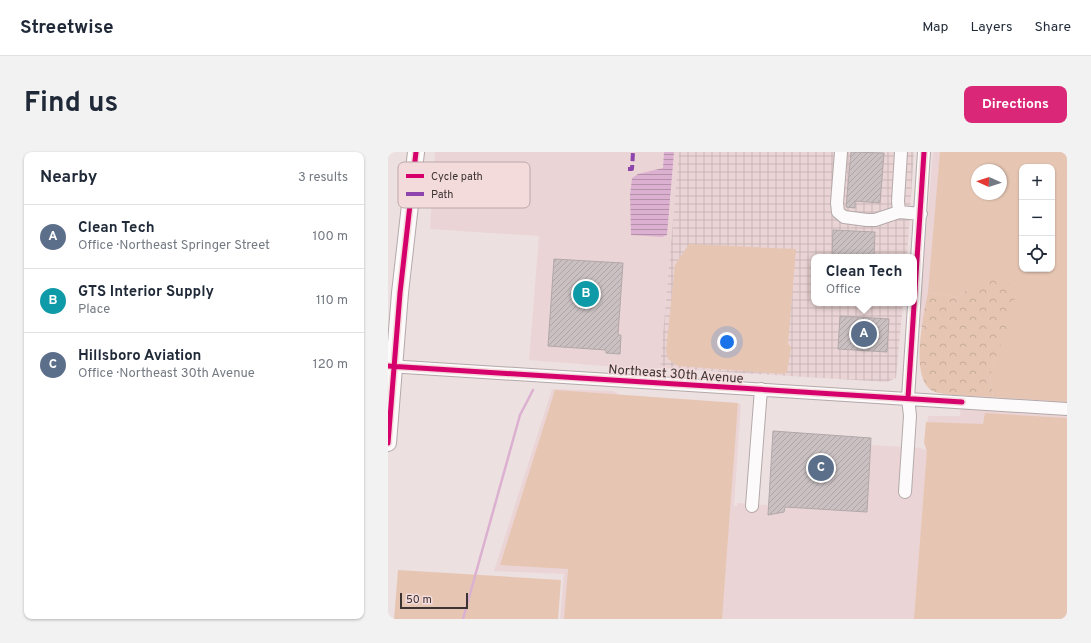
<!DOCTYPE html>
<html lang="en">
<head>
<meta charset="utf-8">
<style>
	:root { --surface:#fff; --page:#f2f2f3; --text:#1f2937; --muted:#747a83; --line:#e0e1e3; --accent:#db2777 }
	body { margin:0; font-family:Overpass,sans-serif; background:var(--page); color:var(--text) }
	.controls { position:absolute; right:12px; top:12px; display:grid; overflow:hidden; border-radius:8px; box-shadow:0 1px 3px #0004 }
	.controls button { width:36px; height:36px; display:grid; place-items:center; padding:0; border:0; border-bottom:1px solid var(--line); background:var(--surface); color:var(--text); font:20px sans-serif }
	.compass { position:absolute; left:583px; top:12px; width:36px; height:36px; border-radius:50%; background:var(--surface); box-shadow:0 1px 3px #0004; rotate:273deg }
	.scale { position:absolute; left:12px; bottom:10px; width:68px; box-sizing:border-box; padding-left:4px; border:2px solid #3c3333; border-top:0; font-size:11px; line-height:14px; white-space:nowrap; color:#3c3333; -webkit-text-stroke:3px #f3dadb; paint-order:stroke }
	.you { position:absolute; left:339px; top:190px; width:14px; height:14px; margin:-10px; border:3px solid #fff; border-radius:50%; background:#1a73e8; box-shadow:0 0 0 6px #1a73e833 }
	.badge { display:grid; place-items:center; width:26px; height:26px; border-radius:50%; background:var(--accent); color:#fff; font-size:13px; font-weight:700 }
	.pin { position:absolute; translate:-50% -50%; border:2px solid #fff; box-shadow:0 1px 4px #0006 }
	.popup { position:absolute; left:423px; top:102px; width:106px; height:52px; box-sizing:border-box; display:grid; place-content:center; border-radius:8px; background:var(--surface); filter:drop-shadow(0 1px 3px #0005); font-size:13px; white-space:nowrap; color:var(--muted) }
	.popup b { font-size:15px; color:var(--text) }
	.popup::after { content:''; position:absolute; left:50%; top:100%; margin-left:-8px; border:8px solid transparent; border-top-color:var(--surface) }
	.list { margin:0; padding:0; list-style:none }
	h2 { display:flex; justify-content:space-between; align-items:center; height:52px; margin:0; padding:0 16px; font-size:17px }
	h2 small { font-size:13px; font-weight:400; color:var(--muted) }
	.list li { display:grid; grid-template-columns:26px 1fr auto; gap:12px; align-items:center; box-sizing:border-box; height:64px; padding:0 16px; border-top:1px solid var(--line) }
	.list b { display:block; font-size:15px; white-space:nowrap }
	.list p { margin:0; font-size:13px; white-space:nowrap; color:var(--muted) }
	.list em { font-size:13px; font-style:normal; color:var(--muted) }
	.icon { flex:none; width:22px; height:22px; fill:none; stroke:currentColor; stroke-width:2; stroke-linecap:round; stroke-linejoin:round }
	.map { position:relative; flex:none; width:679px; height:467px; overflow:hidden; border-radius:8px }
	header { display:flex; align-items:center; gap:24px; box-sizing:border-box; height:56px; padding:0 20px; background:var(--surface); border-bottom:1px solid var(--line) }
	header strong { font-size:19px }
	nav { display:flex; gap:22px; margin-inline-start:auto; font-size:14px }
	.intro { display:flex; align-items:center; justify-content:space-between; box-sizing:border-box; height:96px; padding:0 24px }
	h1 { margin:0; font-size:28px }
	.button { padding:10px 18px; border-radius:8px; background:var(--accent); color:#fff; font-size:14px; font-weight:700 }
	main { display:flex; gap:24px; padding:0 24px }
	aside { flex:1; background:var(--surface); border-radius:8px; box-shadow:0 1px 3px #0004 }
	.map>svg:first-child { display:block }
</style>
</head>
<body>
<header>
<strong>Streetwise</strong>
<nav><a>Map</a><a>Layers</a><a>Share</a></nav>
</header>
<div class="intro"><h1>Find us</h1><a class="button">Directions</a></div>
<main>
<aside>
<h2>Nearby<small>3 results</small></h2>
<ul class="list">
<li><span class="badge" style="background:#5c6f8a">A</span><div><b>Clean Tech</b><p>Office · Northeast Springer Street</p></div><em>100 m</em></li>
<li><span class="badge" style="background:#0f9aa8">B</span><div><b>GTS Interior Supply</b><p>Place</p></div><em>110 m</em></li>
<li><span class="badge" style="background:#5c6f8a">C</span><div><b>Hillsboro Aviation</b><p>Office · Northeast 30th Avenue</p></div><em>120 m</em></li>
</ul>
</aside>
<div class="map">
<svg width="679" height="467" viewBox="0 0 679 467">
	<defs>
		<pattern id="industrial-grid" width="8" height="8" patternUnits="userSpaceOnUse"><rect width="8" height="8" fill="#ebd4d5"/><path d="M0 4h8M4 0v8" fill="none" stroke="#cab6b7"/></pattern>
		<pattern id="forest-crowns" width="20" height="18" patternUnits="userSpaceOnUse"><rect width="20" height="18" fill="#e6c6b3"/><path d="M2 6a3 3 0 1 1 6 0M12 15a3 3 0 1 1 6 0" fill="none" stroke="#c6ab9a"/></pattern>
		<pattern id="water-rules" width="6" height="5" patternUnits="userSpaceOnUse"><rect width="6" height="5" fill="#dcb0d0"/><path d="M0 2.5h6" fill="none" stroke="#b490a9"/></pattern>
		<pattern id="building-hatch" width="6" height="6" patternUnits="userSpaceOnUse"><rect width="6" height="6" fill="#cac0c2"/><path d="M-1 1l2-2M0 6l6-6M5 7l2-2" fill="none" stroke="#aea5a7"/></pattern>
	</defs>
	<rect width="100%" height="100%" fill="#ede0e0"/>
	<path fill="#ebd4d5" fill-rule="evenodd" d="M47,0h244l-19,216 -18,1 -113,-9 10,-124 -109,-7z
		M545,0h134v467h-507l4,-45 -70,-3 58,-182 61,2 10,6 118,7 -7,102h3v-3l31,2v10l16,-3 1,-5 82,5 4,-67 50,3v1l4,1 3,-34h32l2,-22 -38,-67h-6zM634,15h30v102h-30zM589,18h24v24h-24z"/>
	<path fill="url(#industrial-grid)" d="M291,0h235l-7,105h-93v46h89l-7,75 -9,4 -227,-14z"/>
	<path fill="#e6c6b3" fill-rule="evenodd" d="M552,0h127v250l-74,-5 -3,-22 10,-29 -27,-60 -17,11 -28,-5zM634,15h30v102h-30zM589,18h24v24h-24z
		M301,92l107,5 -8,95 3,3 -4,25 -3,2 -106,-8 -10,-7 -2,-8 9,-86z
		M167,238l183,13 -16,216h-158l4,-50 -68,-4z
		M597,261l82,5v201h-153l13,-169 -3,-7 2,-21 57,2z
		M10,418l163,10 -3,39h-164z"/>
	<path fill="url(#forest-crowns)" d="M607,124l13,5 5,6 2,17 -25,71 3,22c-14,-1 -47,-1 -58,-5 -27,-10 -11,-78 -7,-100l28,5 17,-11z"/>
	<path fill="url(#water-rules)" d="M276,0h10l-7,83 -5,2 -31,-2 -1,-40 2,-17 6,-4 25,-6z"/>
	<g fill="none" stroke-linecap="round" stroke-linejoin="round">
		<path stroke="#dcb0d0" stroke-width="2.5" d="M75,467l57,-204 13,-25"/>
	</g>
	<path fill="url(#building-hatch)" stroke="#b2a8a9" d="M463,0l33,1 -4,50 -25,-2v7l-9,-1z
		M445,78l42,2 -1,25h-42z
		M166,107l69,4 -5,72h3l-1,19 -14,-1v-3l-58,-4z
		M452,164l49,3 -2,33 -49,-3z
		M385,279l98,7 -4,74 -82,-5 -1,5 -16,3z"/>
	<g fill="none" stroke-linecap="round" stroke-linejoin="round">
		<defs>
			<path id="minor" d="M453,0l-4,51 1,9 6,5 23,3h8l24,-8 22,2
				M511,60l-1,-11 3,-49
				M0,214l679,43
				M517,340l5,-76 -2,-18 16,-246
				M364,354l9,-117"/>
			<path id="major" d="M0,291l12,-150 16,-141"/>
		</defs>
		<use href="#minor" stroke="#b4a9aa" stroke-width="14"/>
		<use href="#major" stroke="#b4a9aa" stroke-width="18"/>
		<use href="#minor" stroke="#fcfafa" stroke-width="12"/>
		<use href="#major" stroke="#fcfafa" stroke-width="16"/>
		<path stroke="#8e44ad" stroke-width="4" stroke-dasharray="8 4" stroke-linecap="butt" d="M240,17h4l1,-17"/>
		<defs>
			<path id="cycleway" d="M0,214l574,36
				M520,246l16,-246
				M0,291l12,-150 16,-141"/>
		</defs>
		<use href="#cycleway" stroke="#f3dadb" stroke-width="8"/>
		<use href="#cycleway" stroke="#d6006c" stroke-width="5"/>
	</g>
	<g text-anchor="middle" stroke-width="3" stroke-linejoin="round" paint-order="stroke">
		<g font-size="13" fill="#3c3333" stroke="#f3dadb">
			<text transform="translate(288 221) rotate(4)" y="5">Northeast 30th Avenue</text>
		</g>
	</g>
	<rect x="10" y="10" width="132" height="46" rx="6" fill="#f3dadb" stroke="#bca8a9" stroke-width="1"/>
	<rect x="18" y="22" width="18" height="4" fill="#d6006c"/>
	<rect x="18" y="40" width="18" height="4" fill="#8e44ad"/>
	<g font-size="11" fill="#3c3333">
		<text x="43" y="28">Cycle path</text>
		<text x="43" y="46">Path</text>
	</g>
</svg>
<div class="controls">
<button>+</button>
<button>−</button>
<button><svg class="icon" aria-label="locate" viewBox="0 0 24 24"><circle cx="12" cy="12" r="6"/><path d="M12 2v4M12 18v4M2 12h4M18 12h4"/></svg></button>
</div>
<svg class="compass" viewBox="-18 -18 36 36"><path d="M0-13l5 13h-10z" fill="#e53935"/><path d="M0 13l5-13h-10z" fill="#747a83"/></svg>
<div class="scale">50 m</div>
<div class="you"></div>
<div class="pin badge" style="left:476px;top:182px;background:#5c6f8a">A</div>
<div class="popup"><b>Clean Tech</b>Office</div>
<div class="pin badge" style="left:198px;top:142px;background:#0f9aa8">B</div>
<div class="pin badge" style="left:433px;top:316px;background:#5c6f8a">C</div>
</div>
</main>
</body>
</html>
